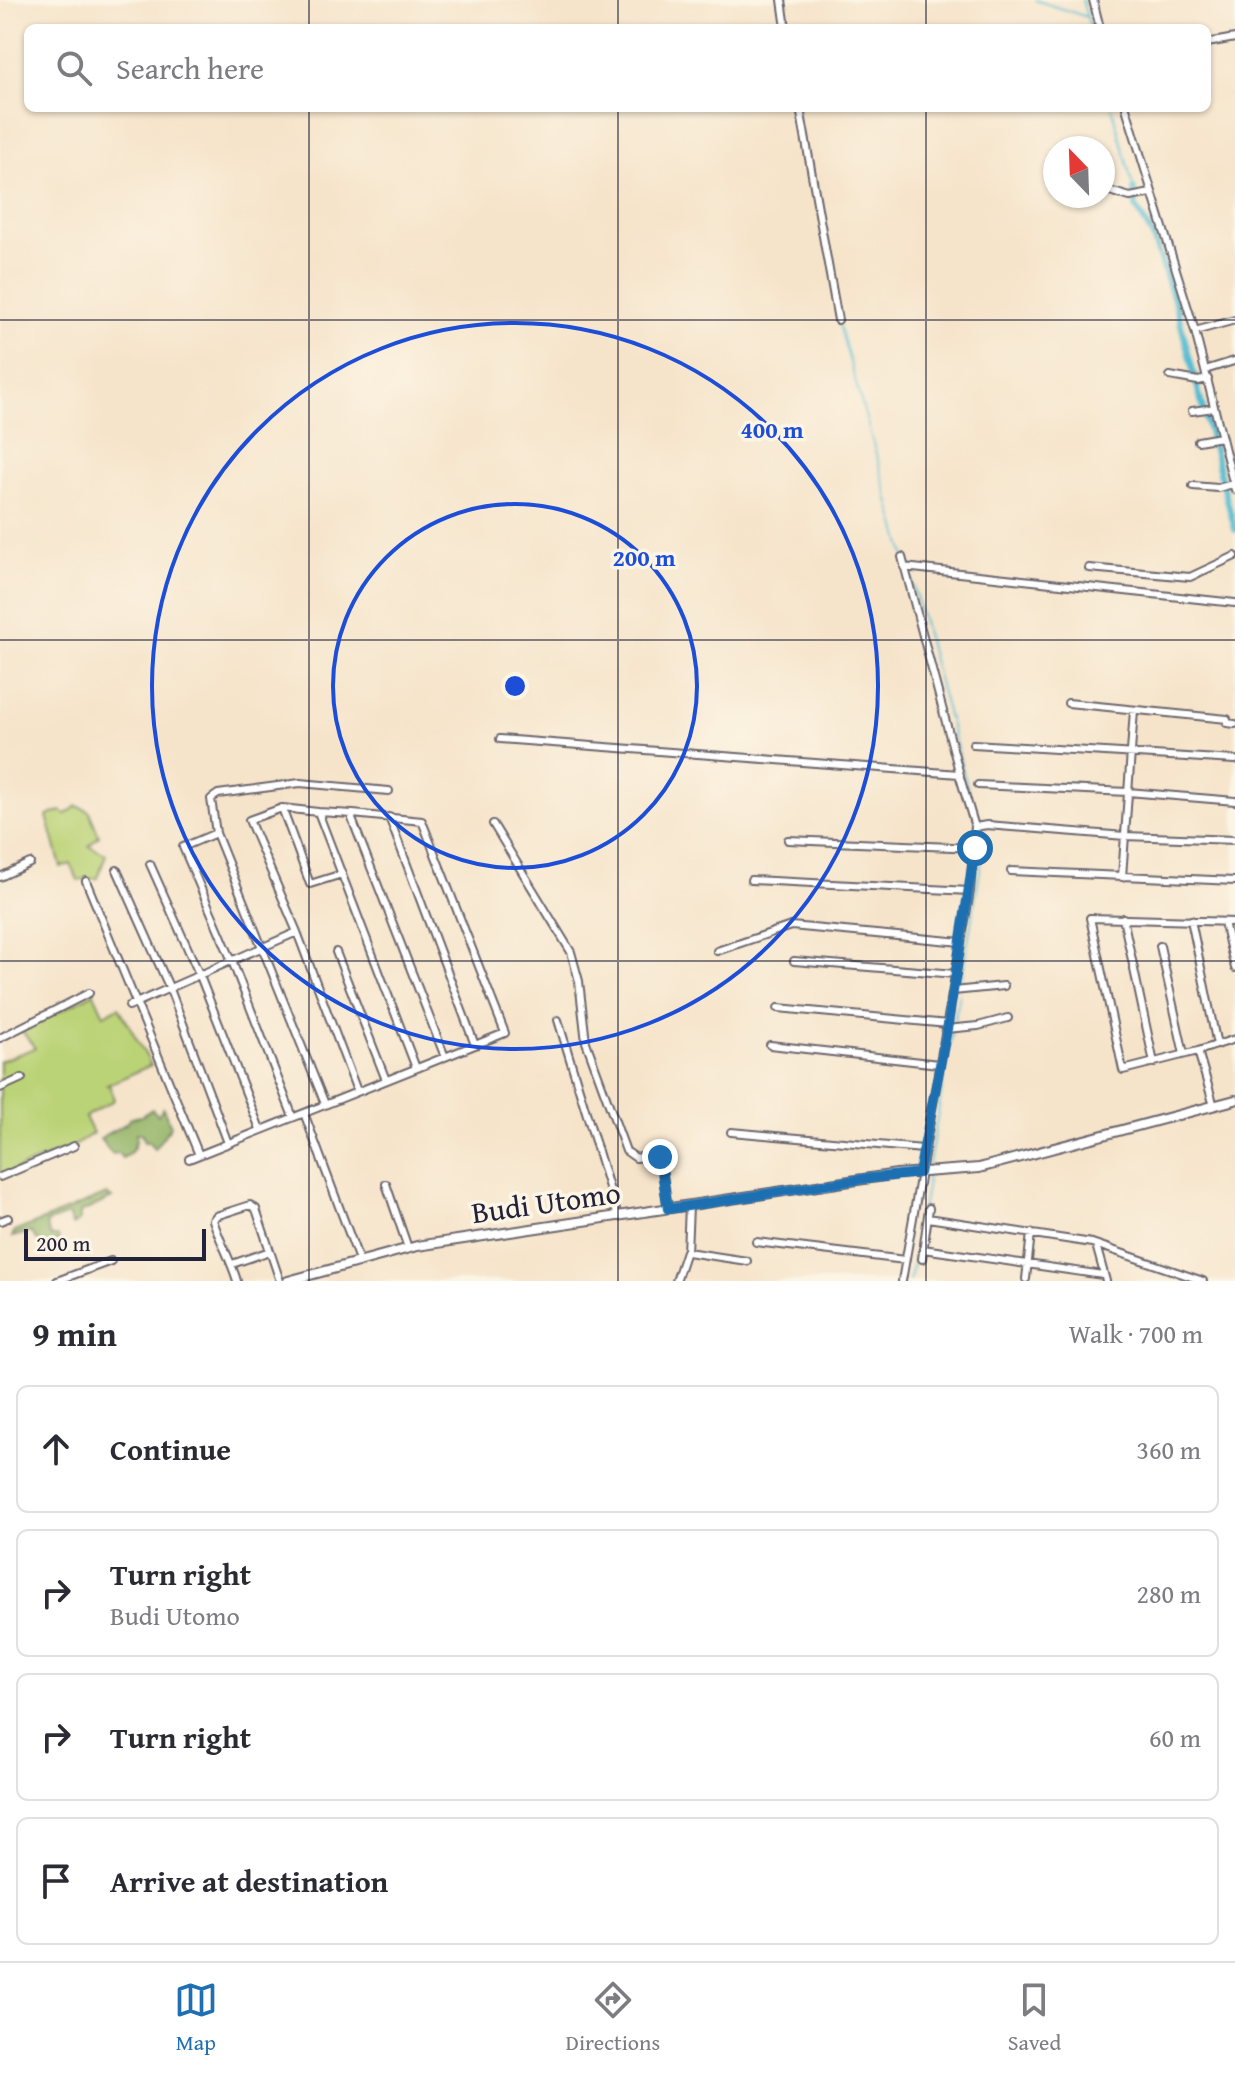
<!DOCTYPE html>
<html lang="en">
<head>
<meta charset="utf-8">
<style>
	:root { --surface:#fff; --page:#f7f7f7; --text:#2b2b33; --muted:#7c7c81; --line:#e1e1e2; --accent:#1f6fb2 }
	body { margin:0; font-family:"Gentium Book Plus",serif; background:var(--page); color:var(--text) }
	.compass { position:absolute; left:1043px; top:136px; width:72px; height:72px; border-radius:50%; background:var(--surface); box-shadow:0 2px 6px #0004; rotate:337deg }
	.scale { position:absolute; left:24px; bottom:20px; width:182px; box-sizing:border-box; padding-left:8px; border:4px solid #22223b; border-top:0; font-size:22px; line-height:28px; white-space:nowrap; color:#22223b; -webkit-text-stroke:6px #fcf5e5; paint-order:stroke }
	.stop { position:absolute; width:24px; height:24px; margin:-18px; border:6px solid #1f6fb2; border-radius:50%; background:#fff }
	.stop.end { background:#1f6fb2; border-color:#fff; box-shadow:0 2px 8px #0008 }
	.list { margin:0; padding:0; list-style:none }
	h2 { display:flex; justify-content:space-between; align-items:center; height:104px; margin:0; padding:0 32px; font-size:34px }
	h2 small { font-size:26px; font-weight:400; color:var(--muted) }
	.list li { display:grid; grid-template-columns:52px 1fr auto; gap:24px; align-items:center; box-sizing:border-box; height:128px; margin:0 16px 16px; padding:0 16px; border:2px solid var(--line); border-radius:12px }
	.list b { display:block; font-size:30px; white-space:nowrap }
	.list p { margin:0; font-size:26px; white-space:nowrap; color:var(--muted) }
	.list em { font-size:26px; font-style:normal; color:var(--muted) }
	.icon { flex:none; width:44px; height:44px; fill:none; stroke:currentColor; stroke-width:2; stroke-linecap:round; stroke-linejoin:round }
	.map { position:relative; flex:none; width:1235px; height:1281px; overflow:hidden }
	.search { position:absolute; background:var(--surface); box-shadow:0 2px 6px #0004; left:24px; right:24px; top:24px; height:88px; display:flex; align-items:center; gap:20px; box-sizing:border-box; padding:0 28px; border-radius:12px; color:var(--muted); font-size:30px }
	.sheet { height:680px; background:var(--surface) }
	nav { display:flex; justify-content:space-around; align-items:center; box-sizing:border-box; height:112px; border-top:2px solid var(--line); background:var(--surface); font-size:22px; color:var(--muted) }
	nav a { display:grid; justify-items:center; gap:4px }
	nav .on { color:var(--accent) }
	.map>svg:first-child { display:block }
</style>
</head>
<body>
<div class="map">
<svg width="1235" height="1281" viewBox="0 0 1235 1281">
	<rect width="100%" height="100%" fill="#fcf5e5"/>
	<filter id="ink" filterUnits="userSpaceOnUse"><feTurbulence type="fractalNoise" baseFrequency=".0125" numOctaves="2"/><feDisplacementMap in="SourceGraphic" scale="16" xChannelSelector="R" yChannelSelector="G"/><feConvolveMatrix kernelMatrix="1 2 1 2 8 2 1 2 1" color-interpolation-filters="sRGB"/></filter>
	<filter id="wash" filterUnits="userSpaceOnUse"><feTurbulence type="fractalNoise" baseFrequency=".006" numOctaves="4" result="noise"/><feDisplacementMap in="SourceGraphic" scale="32" xChannelSelector="R" yChannelSelector="G"/><feGaussianBlur stdDeviation="1.8" result="paint"/><feColorMatrix in="noise" values="0 0 0 0 0 0 0 0 0 0 0 0 0 0 0 0 0 1.4 0 .05"/><feComposite in="paint" operator="in"/></filter>
	<g filter="url(#wash)">
		<rect width="100%" height="100%" fill="#f6e4ca"/>
		<path fill="#bbd377" stroke="#6e7a59" stroke-width="2" d="M77,806l12,5 10,25 -10,10 17,8 -8,24 -20,2 -7,-16 -10,3 -14,-51 14,-5 5,3z
			M94,993l10,22 15,-8 32,58 -44,20 3,1 4,14 -29,17 8,16 -19,13 -74,30v-115l35,-13 -13,-17z"/>
		<path fill="#94b568" stroke="#5b6c52" stroke-width="2" d="M163,1108l8,18 -17,23 -5,-7h-5l-2,-8 -6,-1c1,11 -2,20 -14,25l-4,-5 -6,1 -12,-15c10,-10 24,-10 31,-21l10,-2 11,-7 6,6z
			M107,1194l5,4 -32,15v7l-8,5 -4,-10 -22,8 4,13h8l1,5 -5,1 -3,7 -14,-9 -6,-8 -19,5 2,-5z"/>
		<g fill="none" stroke-linecap="round" stroke-linejoin="round">
			<path stroke="#54bcd2" stroke-width="2" d="M1035,0l52,17 3,11
				M1082,0l5,17
				M1112,108l22,81
				M839,324l66,232
				M911,578l66,245
				M960,988l22,-129 1,-14 -4,-16
				M928,1169l31,-175
				M910,1281l18,-105"/>
			<path stroke="#54bcd2" stroke-width="6" d="M1134,189l2,18 16,28 23,67 60,228"/>
		</g>
	</g>
	<g filter="url(#ink)">
		<g fill="none" stroke-linecap="round" stroke-linejoin="round">
			<defs>
				<path id="minor" d="M782,0l4,28
					M1093,0l7,28
					M1207,43l28,-5
					M800,108l38,212
					M1126,108l69,223 40,159
					M1103,189l27,8 21,-4
					M1195,331l40,-11
					M1205,370l29,-9
					M1170,376l28,5 10,-2
					M1192,411l22,-3
					M1198,441l23,-4
					M1193,486l25,2 15,-4
					M902,557l58,218
					M904,567l331,36
					M1089,568l101,9 45,-21
					M1068,703l159,16v4l8,1
					M500,739l459,35 16,53 -5,64 -68,390
					M973,744l262,16
					M978,785l150,7 107,9
					M318,812l-36,-4 28,76 32,-10
					M353,814l-35,-2 98,256
					M389,817l86,228
					M493,824l78,128 8,29 7,61 40,109 10,7 20,-4 4,3 8,52
					M975,827l12,-2 138,11 110,4
					M216,833l-33,14 49,114 61,156
					M788,840l187,8
					M150,864l50,112 60,153
					M117,870l53,119 58,154
					M1011,871l224,10
					M0,877l30,-14
					M1122,877l12,-167
					M751,880l219,11
					M86,881l113,274
					M1123,918l31,145
					M1191,920l26,125
					M1224,922l11,46
					M297,932l60,159
					M1160,946l24,108
					M717,951l74,-25 170,16
					M336,952l50,128
					M794,961l162,13
					M953,991l51,-5
					M129,1006l168,-74 -48,-112 33,-12
					M778,1008l170,16
					M558,1020l60,197
					M946,1029l32,-3 30,-8
					M0,1038l89,-45
					M770,1045l169,19
					M1198,1051l37,-12
					M0,1088l22,-10
					M325,1104l-109,-271 -5,-34 7,-5 82,-11 89,8
					M1214,1106l-16,-55 -75,19 -33,-152 145,4
					M304,1113l55,147
					M731,1132l192,17
					M189,1159l316,-126 -83,-212 -69,-7 -1,5 93,238
					M0,1177l74,-31
					M386,1184l22,64
					M689,1206l-2,46 60,9
					M928,1218l164,25 111,38
					M0,1221l8,-3
					M756,1242l149,18
					M1096,1245l10,36
					M923,1249l180,26
					M922,1259l7,-51
					M232,1264l38,-13
					M1026,1279l5,-46
					M57,1281l54,-20
					M237,1281c-6,-21 -17,-39 -24,-61l3,-4 34,-11 6,4 24,72
					M676,1281l10,-30"/>
				<path id="tertiary" d="M288,1281l129,-35 480,-72 82,-6 256,-68"/>
			</defs>
			<use href="#minor" stroke="#6c666d" stroke-width="10"/>
			<use href="#tertiary" stroke="#6c666d" stroke-width="12"/>
			<use href="#minor" stroke="#fff" stroke-width="6"/>
			<use href="#tertiary" stroke="#fff" stroke-width="8"/>
		</g>
	</g>
	<g fill="none" stroke-linecap="round" stroke-linejoin="round" filter="url(#ink)">
		<path stroke="#1f6fb2" stroke-width="10" d="M660,1157l8,52 195,-30 56,-6 29,-149 27,-176"/>
	</g>
	<path fill="none" stroke="#22223b" stroke-width="2" stroke-opacity="0.55" d="M309,0v28M618,0v28M926,0v28M309,108v1173M618,108v1173M926,108v1173M0,320h1235M0,640h1235M0,961h1235"/>
	<g fill="none" stroke="#1d4ed8" stroke-width="4">
		<circle cx="515" cy="686" r="182"/>
		<circle cx="515" cy="686" r="363"/>
	</g>
	<g text-anchor="middle" stroke-width="7" stroke-linejoin="round" paint-order="stroke">
		<g font-size="30" fill="#22223b" stroke="#fcf5e5">
			<text transform="translate(546 1203) rotate(-8)" y="10">Budi Utomo</text>
		</g>
	</g>
	<circle cx="515" cy="686" r="12" fill="#1d4ed8" stroke="#fcf5e5" stroke-width="4"/>
	<g font-size="24" text-anchor="middle" font-weight="bold" fill="#1d4ed8" stroke="#fcf5e5" stroke-width="7" stroke-linejoin="round" paint-order="stroke">
		<text x="772" y="438">400 m</text>
		<text x="644" y="566">200 m</text>
	</g>
</svg>
<svg class="compass" viewBox="-18 -18 36 36"><path d="M0-13l5 13h-10z" fill="#e53935"/><path d="M0 13l5-13h-10z" fill="#7c7c81"/></svg>
<div class="scale">200 m</div>
<div class="stop" style="left:975px;top:848px"></div>
<div class="stop end" style="left:660px;top:1157px"></div>
<div class="search"><svg class="icon" aria-label="search" viewBox="0 0 24 24"><circle cx="10" cy="10" r="6"/><path d="M15 15l6 6"/></svg>Search here</div>
</div>
<section class="sheet">
<h2>9 min<small>Walk · 700 m</small></h2>
<ul class="list">
<li><svg class="icon" aria-label="ahead" viewBox="0 0 24 24"><path d="M12 20V5M6 11l6-6 6 6"/></svg><div><b>Continue</b></div><em>360 m</em></li>
<li><svg class="icon" aria-label="right" viewBox="0 0 24 24"><path d="M7 20v-9h11M14 6l5 5-5 5"/></svg><div><b>Turn right</b><p>Budi Utomo</p></div><em>280 m</em></li>
<li><svg class="icon" aria-label="right" viewBox="0 0 24 24"><path d="M7 20v-9h11M14 6l5 5-5 5"/></svg><div><b>Turn right</b></div><em>60 m</em></li>
<li><svg class="icon" aria-label="arrive" viewBox="0 0 24 24"><path d="M6 21V4h12l-3 4 3 4H6"/></svg><div><b>Arrive at destination</b></div></li>
</ul>
</section>
<nav>
<a class="on"><svg class="icon" aria-label="map" viewBox="0 0 24 24"><path d="M3 6l6-2 6 2 6-2v14l-6 2-6-2-6 2zM9 4v14M15 6v14"/></svg>Map</a>
<a><svg class="icon" aria-label="directions" viewBox="0 0 24 24"><path d="M12 3l9 9-9 9-9-9zM9 14v-3h6M13 9l2 2-2 2"/></svg>Directions</a>
<a><svg class="icon" aria-label="saved" viewBox="0 0 24 24"><path d="M7 4h10v16l-5-4-5 4z"/></svg>Saved</a>
</nav>
</body>
</html>
